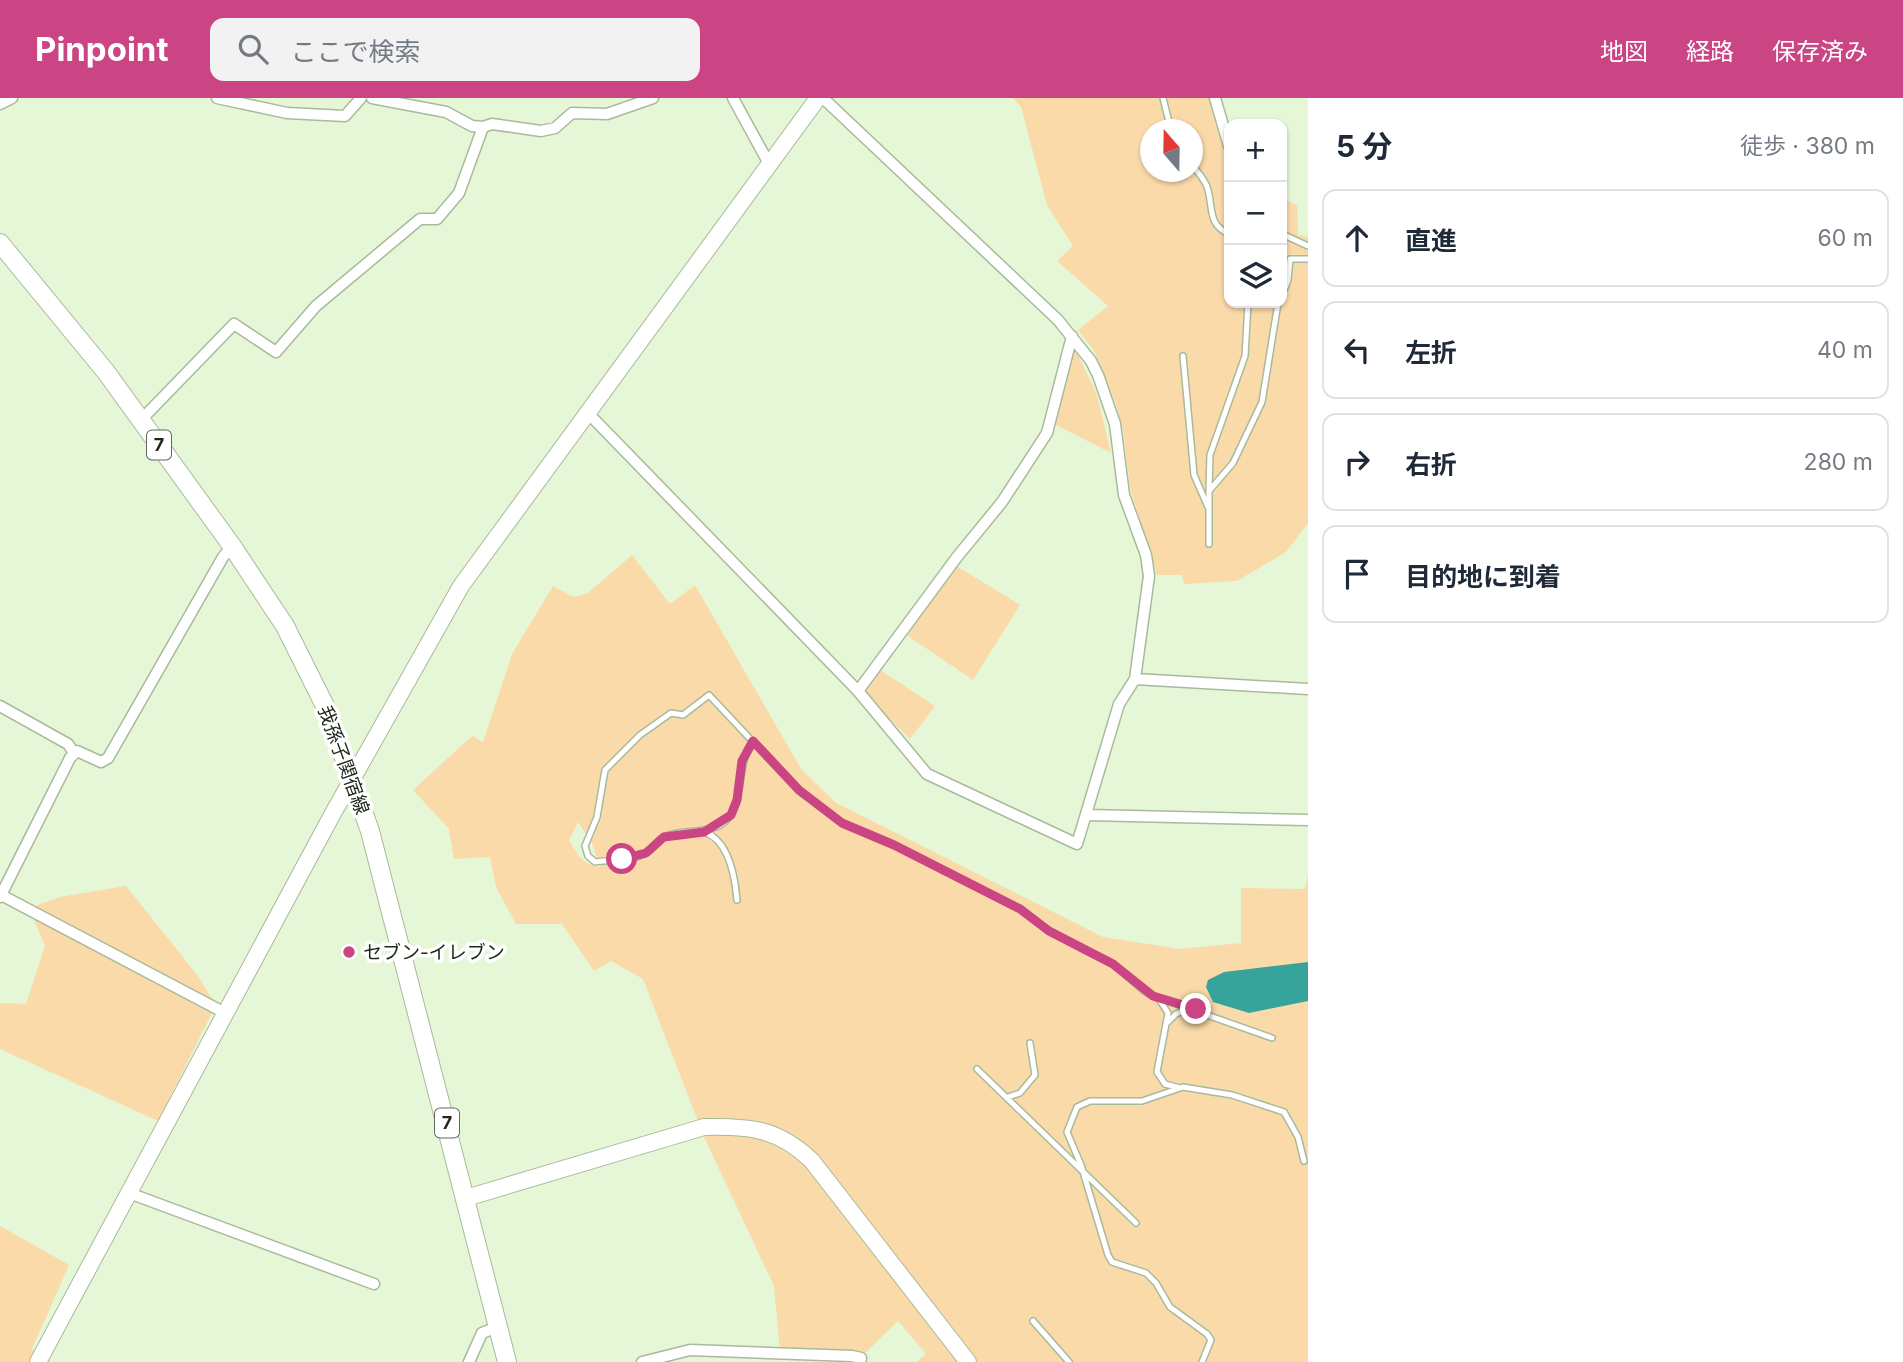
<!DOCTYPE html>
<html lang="ja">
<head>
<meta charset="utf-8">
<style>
	:root { --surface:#fff; --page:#f2f2f3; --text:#1f2937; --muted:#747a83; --line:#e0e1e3; --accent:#cb4584 }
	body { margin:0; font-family:Inter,"Noto Sans JP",sans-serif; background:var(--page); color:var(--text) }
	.controls { position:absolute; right:21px; top:21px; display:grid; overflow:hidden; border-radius:14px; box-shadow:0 2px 5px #0004 }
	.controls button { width:63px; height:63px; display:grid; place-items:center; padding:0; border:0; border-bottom:2px solid var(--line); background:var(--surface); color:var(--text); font:35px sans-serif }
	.compass { position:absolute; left:1140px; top:21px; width:63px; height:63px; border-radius:50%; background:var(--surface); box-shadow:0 2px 5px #0004; rotate:340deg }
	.stop { position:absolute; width:21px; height:21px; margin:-16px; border:5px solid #cb4584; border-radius:50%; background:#fff }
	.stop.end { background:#cb4584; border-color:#fff; box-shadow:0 2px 7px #0008 }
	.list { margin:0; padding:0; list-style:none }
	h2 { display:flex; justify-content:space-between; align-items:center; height:91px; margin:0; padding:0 28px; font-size:30px }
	h2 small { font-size:23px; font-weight:400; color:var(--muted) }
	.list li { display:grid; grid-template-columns:46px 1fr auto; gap:21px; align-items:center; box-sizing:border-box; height:98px; margin:0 14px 14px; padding:0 14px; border:2px solid var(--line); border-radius:14px }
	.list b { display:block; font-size:26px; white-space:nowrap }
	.list em { font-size:23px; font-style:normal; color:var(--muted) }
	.icon { flex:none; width:38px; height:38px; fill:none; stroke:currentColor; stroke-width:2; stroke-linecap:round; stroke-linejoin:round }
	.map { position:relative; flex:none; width:1308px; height:1264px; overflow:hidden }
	header { display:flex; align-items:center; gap:42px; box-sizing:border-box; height:98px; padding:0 35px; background:var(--accent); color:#fff }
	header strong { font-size:33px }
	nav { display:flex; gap:38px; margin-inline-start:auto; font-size:24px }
	.search { width:490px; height:63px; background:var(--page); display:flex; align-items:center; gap:18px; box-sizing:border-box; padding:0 24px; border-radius:14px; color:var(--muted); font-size:26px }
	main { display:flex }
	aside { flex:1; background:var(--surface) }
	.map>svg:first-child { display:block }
</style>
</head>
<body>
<header>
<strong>Pinpoint</strong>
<div class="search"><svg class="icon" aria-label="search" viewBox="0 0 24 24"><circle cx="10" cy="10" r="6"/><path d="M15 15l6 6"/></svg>ここで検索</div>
<nav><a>地図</a><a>経路</a><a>保存済み</a></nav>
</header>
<main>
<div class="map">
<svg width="1308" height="1264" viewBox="0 0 1308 1264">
	<rect width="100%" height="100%" fill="#e5f7d7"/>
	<path fill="#fbdaa9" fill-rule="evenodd" d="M1013,0h198l7,29 11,25v151h53v-105l15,7 1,30 10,2v286l-22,29 -49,29 -53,3 -2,-9h-25l-27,-87 -7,-58 -7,-26 -22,-53 -16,-21 30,-24 -51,-45 16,-15 -26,-41 -26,-98zM1150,32h42v42h-42z
		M1073,247l23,47 15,61 -57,-29z
		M632,457l38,49 25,-19 106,184 35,34 267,134 77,12 61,-6v-55l64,1 3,-14v487h-392l10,-8 -28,-33 -34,33 -84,-3 -6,-65 -70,-149 -61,-158 -32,-18 -17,10 -32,-47h-46l-20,-37 -6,-30 -36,2 -5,-30 -36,-39 59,-54 11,6 29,-88 41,-68 21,11 14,-4zM578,724l13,19 9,26c-17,-2 -23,-13 -31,-27z
		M955,467l65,40 -47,75 -68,-46z
		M880,572l55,36 -25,33 -44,-43 -2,-5z
		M126,788l72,90 18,29 -58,116 -158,-72v-46l26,1 19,-58 -16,-38 31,-11z
		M0,1128l69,39 -37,84 19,13h-51z"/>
	<path fill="#37a49b" d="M1308,864v39l-59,12 -36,-11 -7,-15 2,-7 16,-8z"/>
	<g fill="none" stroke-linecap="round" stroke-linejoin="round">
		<defs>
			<path id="lane" d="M1163,0l8,32
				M1192,67c6,8 14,15 16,25 5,18 0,35 21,44
				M1282,136l26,12
				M1282,197l6,-15 2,-21h18
				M1183,258l11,119 14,32
				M1209,390l1,-33 35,-99 3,-53
				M1209,446v-53l24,-28 29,-61 16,-99
				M753,643c-16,22 -9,49 -21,72 -15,26 -47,13 -69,24 -6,3 -10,11 -15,15 -13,9 -37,8 -53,10l-7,-6 -3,-10 12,-29 8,-47 35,-35 31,-22 12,2 26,-20 90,96 43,32 53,22 126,64 28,22 64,33 31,27 15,8 9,14 -11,59 8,12 15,4
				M704,734c25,8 31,45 33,68
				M1159,900l113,40
				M1168,924l8,-8 15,-6
				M977,971l159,154
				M1008,999l12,-4 15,-18 -5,-32
				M1033,1223l36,41
				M1202,1264l9,-22 -4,-6 -37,-27 -14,-24 -10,-10 -34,-11 -4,-7 -27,-90 -14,-33 10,-25 13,-6h52l41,-14 49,8 52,17 14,25 6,24"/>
			<path id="street" d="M217,0l70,15 58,3 16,-18
				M372,0l74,14 26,14 11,1 9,-3 49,7 14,-3 17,-15 35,1 46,-16
				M733,0l36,66
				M823,0l235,222 33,41 7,14 17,49 9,71 22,60 3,21 -14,103 173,10
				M1215,0l14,48
				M0,6l12,-6
				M586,313l272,280 69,83 150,70 42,-140 16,-25
				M141,322l93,-96 42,28 40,-46 104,-87h17l22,-26 24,-66
				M858,593l99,-134 45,-55 45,-69 25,-97
				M0,608l68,38 6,9
				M1087,717l221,5
				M1,797l224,118
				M0,799l70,-139 7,-7 24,11 7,-4 115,-201 9,-11
				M129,1095l245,91
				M469,1264l13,-29 15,-6
				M642,1264l48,-12 162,6 9,2 -1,4"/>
			<path id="secondary" d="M466,1100l238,-71c45,-1 74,1 108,34l156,201
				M38,1264l294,-547 129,-229 357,-488"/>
			<path id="primary" d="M0,145l106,129 126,174 53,80 42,84 43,121 137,531"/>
		</defs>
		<use href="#lane" stroke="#a8ba9b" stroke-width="8"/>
		<use href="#street" stroke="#a8ba9b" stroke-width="13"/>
		<use href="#secondary" stroke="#a8ba9b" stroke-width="18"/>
		<use href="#primary" stroke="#a8ba9b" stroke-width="20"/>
		<use href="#lane" stroke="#fff" stroke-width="5"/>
		<use href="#street" stroke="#fff" stroke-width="10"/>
		<use href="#secondary" stroke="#fff" stroke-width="16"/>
		<use href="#primary" stroke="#fff" stroke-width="18"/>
	</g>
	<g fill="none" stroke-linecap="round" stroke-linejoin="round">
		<path stroke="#cb4584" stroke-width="9" d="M622,761l24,-6 18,-16 40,-5 27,-17 6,-15 5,-39 11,-20 46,49 43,33 52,22 126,64 29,22 64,33 40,32 43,13"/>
	</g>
	<circle fill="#cb4584" stroke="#fff" stroke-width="2.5" cx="349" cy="854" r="7"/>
	<g text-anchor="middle" stroke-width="7" stroke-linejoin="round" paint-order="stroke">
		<g fill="#fff" stroke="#62675f" stroke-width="2">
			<rect x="147" y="332.5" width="24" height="29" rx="5"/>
			<rect x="435" y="1010.5" width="24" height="29" rx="5"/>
		</g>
		<g font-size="18" font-weight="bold" fill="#1f261a">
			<text x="159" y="353">7</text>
			<text x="447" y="1031">7</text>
		</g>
		<g font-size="19" fill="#1f261a" stroke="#fff">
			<text transform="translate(344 662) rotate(70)" y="7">我孫子関宿線</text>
		</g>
		<g font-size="19" fill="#1f261a" stroke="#fff" text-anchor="start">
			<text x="363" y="861">セブン-イレブン</text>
		</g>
	</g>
</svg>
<div class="controls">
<button>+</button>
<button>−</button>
<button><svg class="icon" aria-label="layers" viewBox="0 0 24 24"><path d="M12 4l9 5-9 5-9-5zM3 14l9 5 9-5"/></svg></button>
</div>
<svg class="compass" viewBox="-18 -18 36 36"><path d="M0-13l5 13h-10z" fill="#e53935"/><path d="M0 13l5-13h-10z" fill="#747a83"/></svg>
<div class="stop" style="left:622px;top:761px"></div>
<div class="stop end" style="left:1196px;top:911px"></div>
</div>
<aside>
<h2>5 分<small>徒歩 · 380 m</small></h2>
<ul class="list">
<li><svg class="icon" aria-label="ahead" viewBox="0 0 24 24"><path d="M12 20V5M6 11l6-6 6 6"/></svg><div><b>直進</b></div><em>60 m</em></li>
<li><svg class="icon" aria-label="left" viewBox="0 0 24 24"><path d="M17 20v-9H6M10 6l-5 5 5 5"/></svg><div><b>左折</b></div><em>40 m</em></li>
<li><svg class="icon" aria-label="right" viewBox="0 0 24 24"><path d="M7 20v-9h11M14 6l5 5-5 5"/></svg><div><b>右折</b></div><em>280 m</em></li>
<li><svg class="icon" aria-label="arrive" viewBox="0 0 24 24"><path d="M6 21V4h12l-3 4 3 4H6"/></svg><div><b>目的地に到着</b></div></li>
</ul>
</aside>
</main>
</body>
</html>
